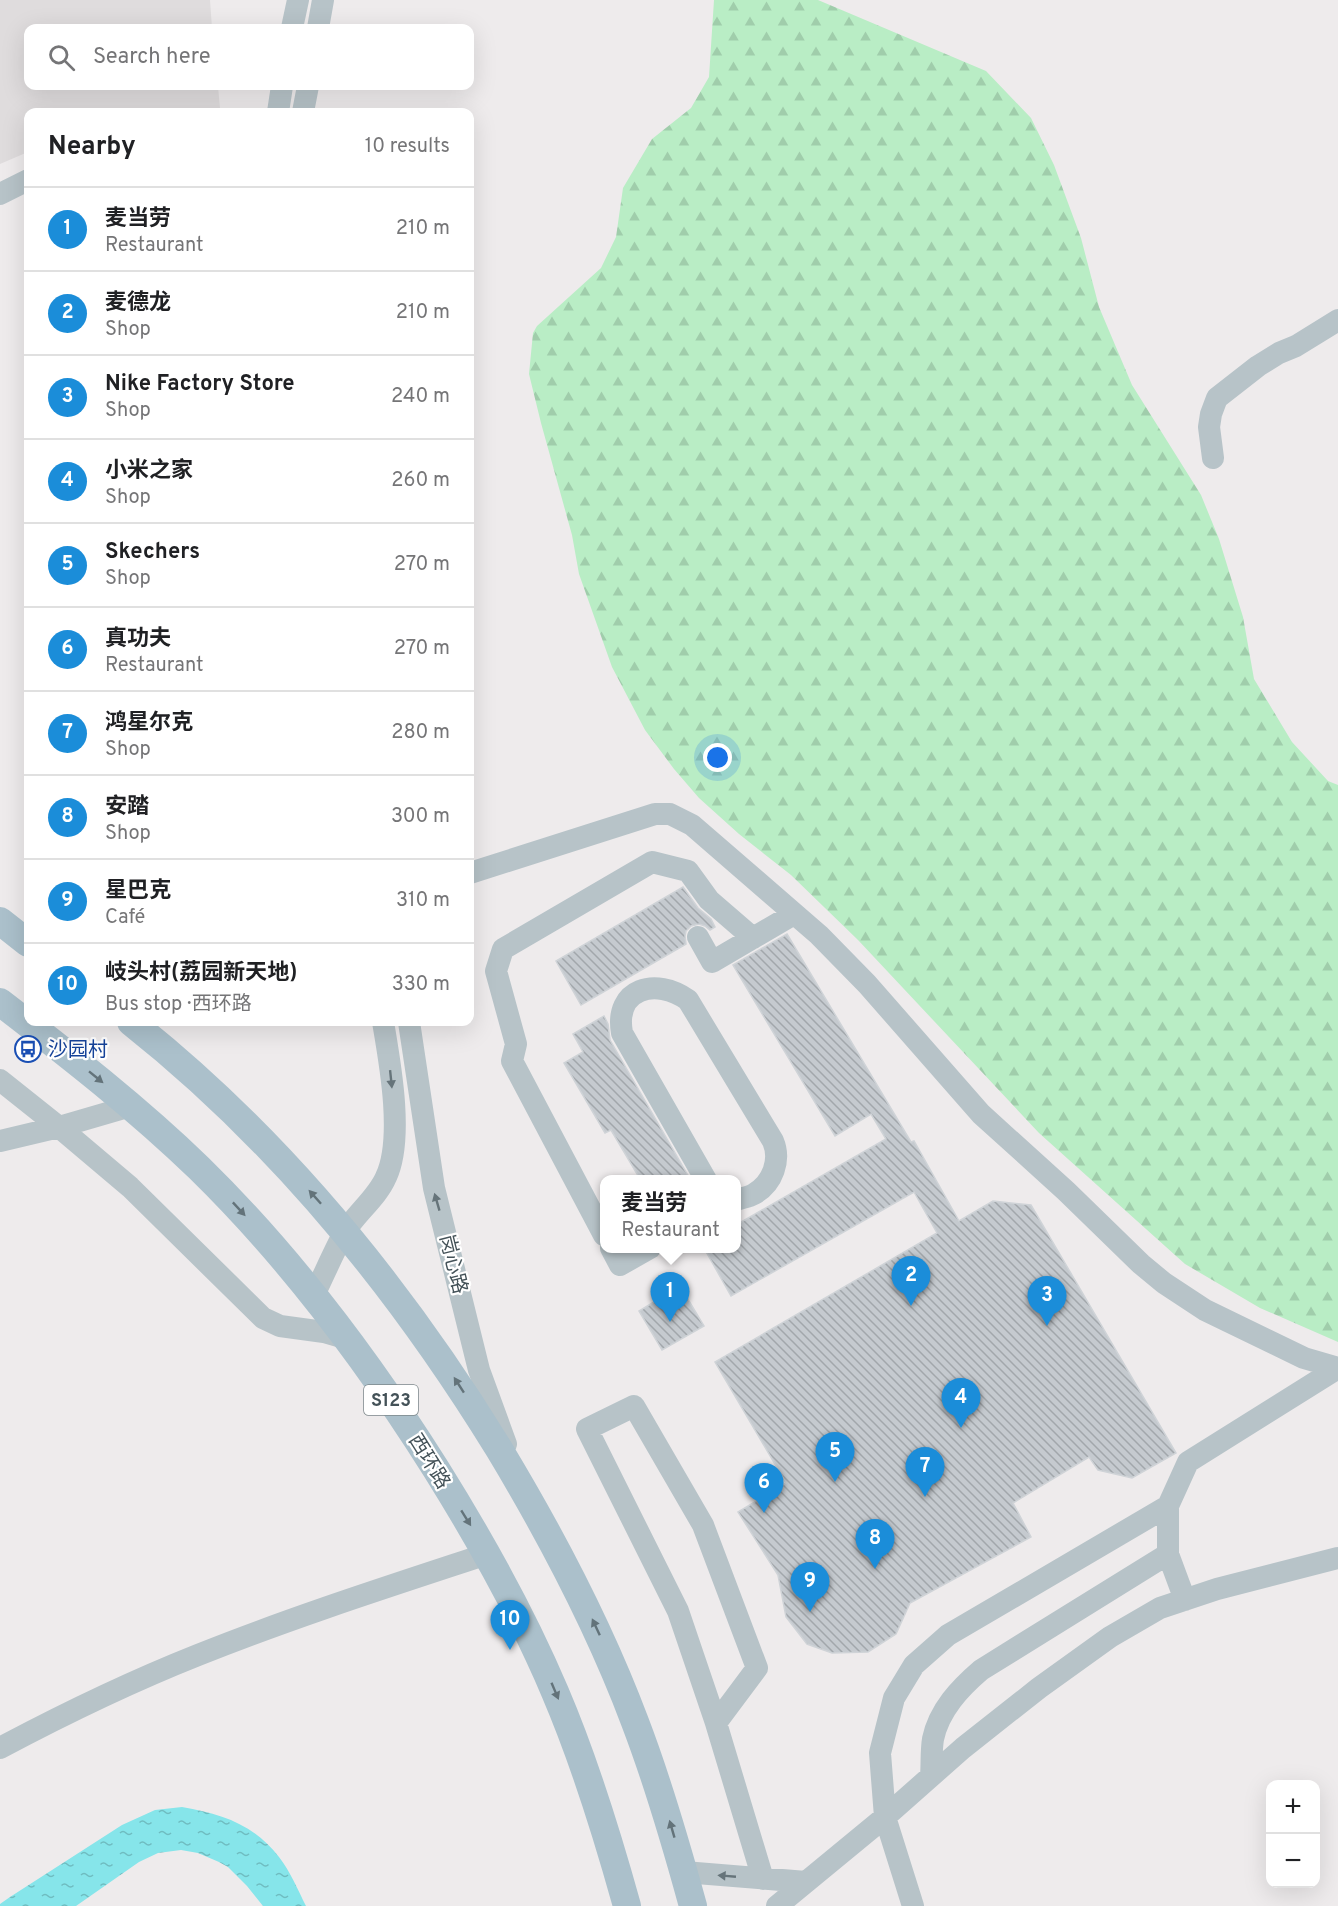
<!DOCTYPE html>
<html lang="en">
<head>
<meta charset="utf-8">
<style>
	:root { --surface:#fff; --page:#f2f2f2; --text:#202124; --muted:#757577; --line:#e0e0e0; --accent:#1b8dd9 }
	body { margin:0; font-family:Overpass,"Noto Sans SC",sans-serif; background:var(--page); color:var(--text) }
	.controls { position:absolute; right:18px; bottom:18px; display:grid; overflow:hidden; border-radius:12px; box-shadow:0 6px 24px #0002 }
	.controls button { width:54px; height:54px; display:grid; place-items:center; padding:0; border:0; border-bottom:2px solid var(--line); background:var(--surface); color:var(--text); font:30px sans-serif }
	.you { position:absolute; left:718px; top:758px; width:21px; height:21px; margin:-15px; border:4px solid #fff; border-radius:50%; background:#1a73e8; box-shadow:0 0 0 9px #1a73e833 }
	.badge { display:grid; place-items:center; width:39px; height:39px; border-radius:50%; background:var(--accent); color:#fff; font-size:20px; font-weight:700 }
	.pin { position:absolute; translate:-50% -50px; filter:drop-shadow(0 2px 3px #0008) }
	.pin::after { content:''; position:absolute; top:32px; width:21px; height:18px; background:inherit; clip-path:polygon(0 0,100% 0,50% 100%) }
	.popup { position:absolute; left:600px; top:1175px; width:141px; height:78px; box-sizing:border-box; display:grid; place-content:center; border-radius:12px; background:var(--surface); filter:drop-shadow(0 2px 4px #0005); font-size:20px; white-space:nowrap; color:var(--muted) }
	.popup b { font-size:22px; color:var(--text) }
	.popup::after { content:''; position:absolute; left:50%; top:100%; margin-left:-12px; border:12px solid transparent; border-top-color:var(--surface) }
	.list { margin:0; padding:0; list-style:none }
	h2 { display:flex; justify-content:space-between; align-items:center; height:78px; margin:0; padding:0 24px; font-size:26px }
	h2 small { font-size:20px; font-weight:400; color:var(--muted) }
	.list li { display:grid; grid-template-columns:39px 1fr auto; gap:18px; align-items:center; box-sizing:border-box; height:84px; padding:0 24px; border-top:2px solid var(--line) }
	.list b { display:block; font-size:22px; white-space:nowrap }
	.list p { margin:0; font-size:20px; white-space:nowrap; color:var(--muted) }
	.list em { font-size:20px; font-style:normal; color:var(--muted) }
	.icon { flex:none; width:33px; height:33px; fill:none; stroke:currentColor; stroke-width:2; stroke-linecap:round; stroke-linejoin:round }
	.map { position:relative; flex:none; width:1338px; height:1906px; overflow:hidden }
	.search { position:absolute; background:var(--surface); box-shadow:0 6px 24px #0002; left:24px; top:24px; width:450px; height:66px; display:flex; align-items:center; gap:15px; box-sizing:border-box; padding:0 21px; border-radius:12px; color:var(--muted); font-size:22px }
	.panel { position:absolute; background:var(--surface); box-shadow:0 6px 24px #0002; left:24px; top:108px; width:450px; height:918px; border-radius:12px }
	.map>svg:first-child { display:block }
</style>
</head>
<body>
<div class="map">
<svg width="1338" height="1906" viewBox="0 0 1338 1906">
	<defs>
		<pattern id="forest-firs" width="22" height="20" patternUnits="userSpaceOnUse" patternTransform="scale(1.5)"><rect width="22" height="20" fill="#b9edc5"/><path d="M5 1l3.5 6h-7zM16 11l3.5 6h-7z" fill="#a0cdab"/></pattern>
		<pattern id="water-ripples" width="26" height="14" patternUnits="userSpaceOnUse" patternTransform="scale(1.5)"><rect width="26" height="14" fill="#86e5ea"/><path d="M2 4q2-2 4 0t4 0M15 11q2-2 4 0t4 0" fill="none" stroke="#6fbcc0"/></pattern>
		<pattern id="building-back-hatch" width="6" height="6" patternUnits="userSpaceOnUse" patternTransform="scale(1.5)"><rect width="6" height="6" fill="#c5cacf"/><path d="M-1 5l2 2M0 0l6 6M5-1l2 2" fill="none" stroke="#a2a7ab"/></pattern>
	</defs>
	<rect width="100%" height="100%" fill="#eeebec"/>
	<path fill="#dfdcdd" d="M0,0h210l2,28h-184v58h190l2,22 -26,4h-166v40l-28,12z"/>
	<path fill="url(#forest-firs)" d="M714,0h104l168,71 45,47 23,47 27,73 18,69 33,78 69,110 18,44 24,78 11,62 38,63 36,39 10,4v557l-78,-34 -75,-44 -146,-131 -181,-193 -67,-65 -52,-41 -40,-36 -25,-29 -29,-39 -33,-63 -33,-93 -7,-39 -31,-112 -12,-49 4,-41 4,-7 64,-58 15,-31 7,-49 29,-49 39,-31 18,-31z"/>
	<path fill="url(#water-ripples)" d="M182,1807c40,7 71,17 97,50 11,14 19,33 27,49h-43l-16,-20 -19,-19 -9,-5 -21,-9 -17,-3 -23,3 -19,9 -63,44h-76v-2l10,-7 112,-72 33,-15z"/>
	<path fill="url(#building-back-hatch)" stroke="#cfd3d7" stroke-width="1.5" d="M683,887l15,21 13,11 4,8 -5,3 -5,-4 -6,-2 -8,2 -5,5 -1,5 1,8 -105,61 -25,-44z
		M787,934l124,208 3,-1 45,80 34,-20 38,4 145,248 -44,25 -34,-8 -9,-13 -76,46 18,34 -121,66 -14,31 -28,18 -36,1 -25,-9 -21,-27 -8,-42 -40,-63 48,-29 -71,-121 222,-129 -23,-41 -183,104 -27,-48h32v-23l150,-86 -15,-25 -36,22 -102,-171z
		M604,1016l4,8 2,16 80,139h-50l-29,-49 -6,3 -41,-70 19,-11 -10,-18z
		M680,1286l24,40 -42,24 -23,-39z"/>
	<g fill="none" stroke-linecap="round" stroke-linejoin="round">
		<path stroke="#b7c3c8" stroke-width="22" d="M292,28l6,-28
			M318,28l5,-28
			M278,112l4,-26
			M303,112l5,-26
			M0,194l28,-14
			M1213,458l-4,-31 2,-13 6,-16 41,-32 21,-13 17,-7 42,-26
			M470,873l185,-59h15l22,11 127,110 48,49 114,130 85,77 75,73 23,19 41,27 99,48 34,10
			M698,937l14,25 82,-48
			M409,1022l25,166 45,182 27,74
			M0,1080l59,47 71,60 133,131 17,8 44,6 24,7
			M0,1141l59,-14 72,-21
			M706,1180l-84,-147c-8,-45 34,-56 66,-33l85,141c8,19 0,42 -19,53 -5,3 -12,4 -18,6
			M604,1235l-92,-174 4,-17 -20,-73 7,-22 149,-87 36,9 21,29 44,38
			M611,1248l9,17 30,-17
			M314,1295c10,-20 19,-42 30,-62 12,-20 33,-35 42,-56 18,-38 4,-114 -3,-155
			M1185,1600l-17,-46v-48l20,-44 150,-94
			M716,1723l41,-55 -54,-143 -69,-119 -47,23 91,182 38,112 47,156
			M0,1748c64,-34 130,-66 198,-93 95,-38 192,-69 289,-101
			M931,1776c1,-12 0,-25 2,-37 6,-29 27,-51 48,-69l187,-116
			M684,1872l122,10
			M777,1906l108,-89 78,-69 76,-60 71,-51 50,-29 57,-19 121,-31
			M913,1906l-28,-89 -5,-64 14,-55 20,-33 34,-30 220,-129"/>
		<path stroke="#abc0cb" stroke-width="28" d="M0,921l28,22
			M0,1002c69,53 137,106 199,166 92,90 169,193 237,301 45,72 86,145 119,223 30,70 52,142 72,214
			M131,1022c149,118 269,266 368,427 53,88 100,177 136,273 23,60 41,122 58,184"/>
	</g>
	<defs><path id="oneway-solid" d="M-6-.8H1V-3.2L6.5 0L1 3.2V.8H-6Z" transform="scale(1.5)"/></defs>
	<g fill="#63737a">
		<use href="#oneway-solid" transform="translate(96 1077) rotate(39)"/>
		<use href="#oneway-solid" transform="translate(315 1197) rotate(-132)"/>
		<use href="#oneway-solid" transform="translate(239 1209) rotate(47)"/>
		<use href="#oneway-solid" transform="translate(459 1385) rotate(-123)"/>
		<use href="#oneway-solid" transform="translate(466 1518) rotate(58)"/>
		<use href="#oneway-solid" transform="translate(596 1627) rotate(-115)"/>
		<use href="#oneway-solid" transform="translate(555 1691) rotate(67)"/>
		<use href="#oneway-solid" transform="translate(672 1829) rotate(-106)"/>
	</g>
	<g fill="#66747a">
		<use href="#oneway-solid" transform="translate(391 1079) rotate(84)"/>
		<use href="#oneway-solid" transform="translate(437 1202) rotate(-106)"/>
		<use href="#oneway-solid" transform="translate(727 1876) rotate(-175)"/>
	</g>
	<defs>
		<symbol id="bus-ring" viewBox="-11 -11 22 22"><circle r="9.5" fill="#fff" stroke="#1a4fb4" stroke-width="1.5"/><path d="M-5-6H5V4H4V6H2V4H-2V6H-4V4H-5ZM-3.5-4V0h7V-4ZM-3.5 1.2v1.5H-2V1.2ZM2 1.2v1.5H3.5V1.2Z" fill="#1a4fb4"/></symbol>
	</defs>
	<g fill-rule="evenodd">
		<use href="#bus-ring" x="13" y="1034" width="30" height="30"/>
	</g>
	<g text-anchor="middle" stroke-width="4.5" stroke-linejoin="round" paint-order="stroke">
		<rect fill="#fff" stroke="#7c868a" stroke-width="1.5" x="364" y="1385" width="54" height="30" rx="4.5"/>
		<g font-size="18" font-weight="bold" fill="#445258">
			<text x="391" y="1406">S123</text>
		</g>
		<g font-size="20" fill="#164399" stroke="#fff" text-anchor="start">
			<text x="48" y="1056">沙园村</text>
		</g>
		<g font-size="20" fill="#445258" stroke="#fff">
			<text transform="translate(454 1264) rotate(76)" y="7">岗心路</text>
			<text transform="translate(430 1461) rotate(58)" y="7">西环路</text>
		</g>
	</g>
</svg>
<div class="controls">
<button>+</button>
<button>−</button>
</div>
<div class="you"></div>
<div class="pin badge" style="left:670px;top:1322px">1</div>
<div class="popup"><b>麦当劳</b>Restaurant</div>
<div class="pin badge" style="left:911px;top:1306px">2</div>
<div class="pin badge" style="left:1047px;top:1326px">3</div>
<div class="pin badge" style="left:961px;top:1428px">4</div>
<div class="pin badge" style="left:835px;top:1482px">5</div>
<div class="pin badge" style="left:764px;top:1513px">6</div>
<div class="pin badge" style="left:925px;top:1497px">7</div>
<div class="pin badge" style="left:875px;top:1569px">8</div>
<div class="pin badge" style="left:810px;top:1612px">9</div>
<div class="pin badge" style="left:510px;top:1650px">10</div>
<div class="search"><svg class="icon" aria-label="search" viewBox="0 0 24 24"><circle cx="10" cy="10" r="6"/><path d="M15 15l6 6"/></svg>Search here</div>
<section class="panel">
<h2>Nearby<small>10 results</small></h2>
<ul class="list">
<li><span class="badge">1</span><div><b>麦当劳</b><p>Restaurant</p></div><em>210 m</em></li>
<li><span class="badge">2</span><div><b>麦德龙</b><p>Shop</p></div><em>210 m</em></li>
<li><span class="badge">3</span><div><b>Nike Factory Store</b><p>Shop</p></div><em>240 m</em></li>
<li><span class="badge">4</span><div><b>小米之家</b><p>Shop</p></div><em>260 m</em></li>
<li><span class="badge">5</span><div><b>Skechers</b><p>Shop</p></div><em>270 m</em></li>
<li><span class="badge">6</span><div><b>真功夫</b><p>Restaurant</p></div><em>270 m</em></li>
<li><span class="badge">7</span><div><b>鸿星尔克</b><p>Shop</p></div><em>280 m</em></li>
<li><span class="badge">8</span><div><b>安踏</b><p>Shop</p></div><em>300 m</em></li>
<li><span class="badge">9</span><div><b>星巴克</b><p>Café</p></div><em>310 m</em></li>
<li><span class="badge">10</span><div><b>岐头村(荔园新天地)</b><p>Bus stop · 西环路</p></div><em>330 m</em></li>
</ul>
</section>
</div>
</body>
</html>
